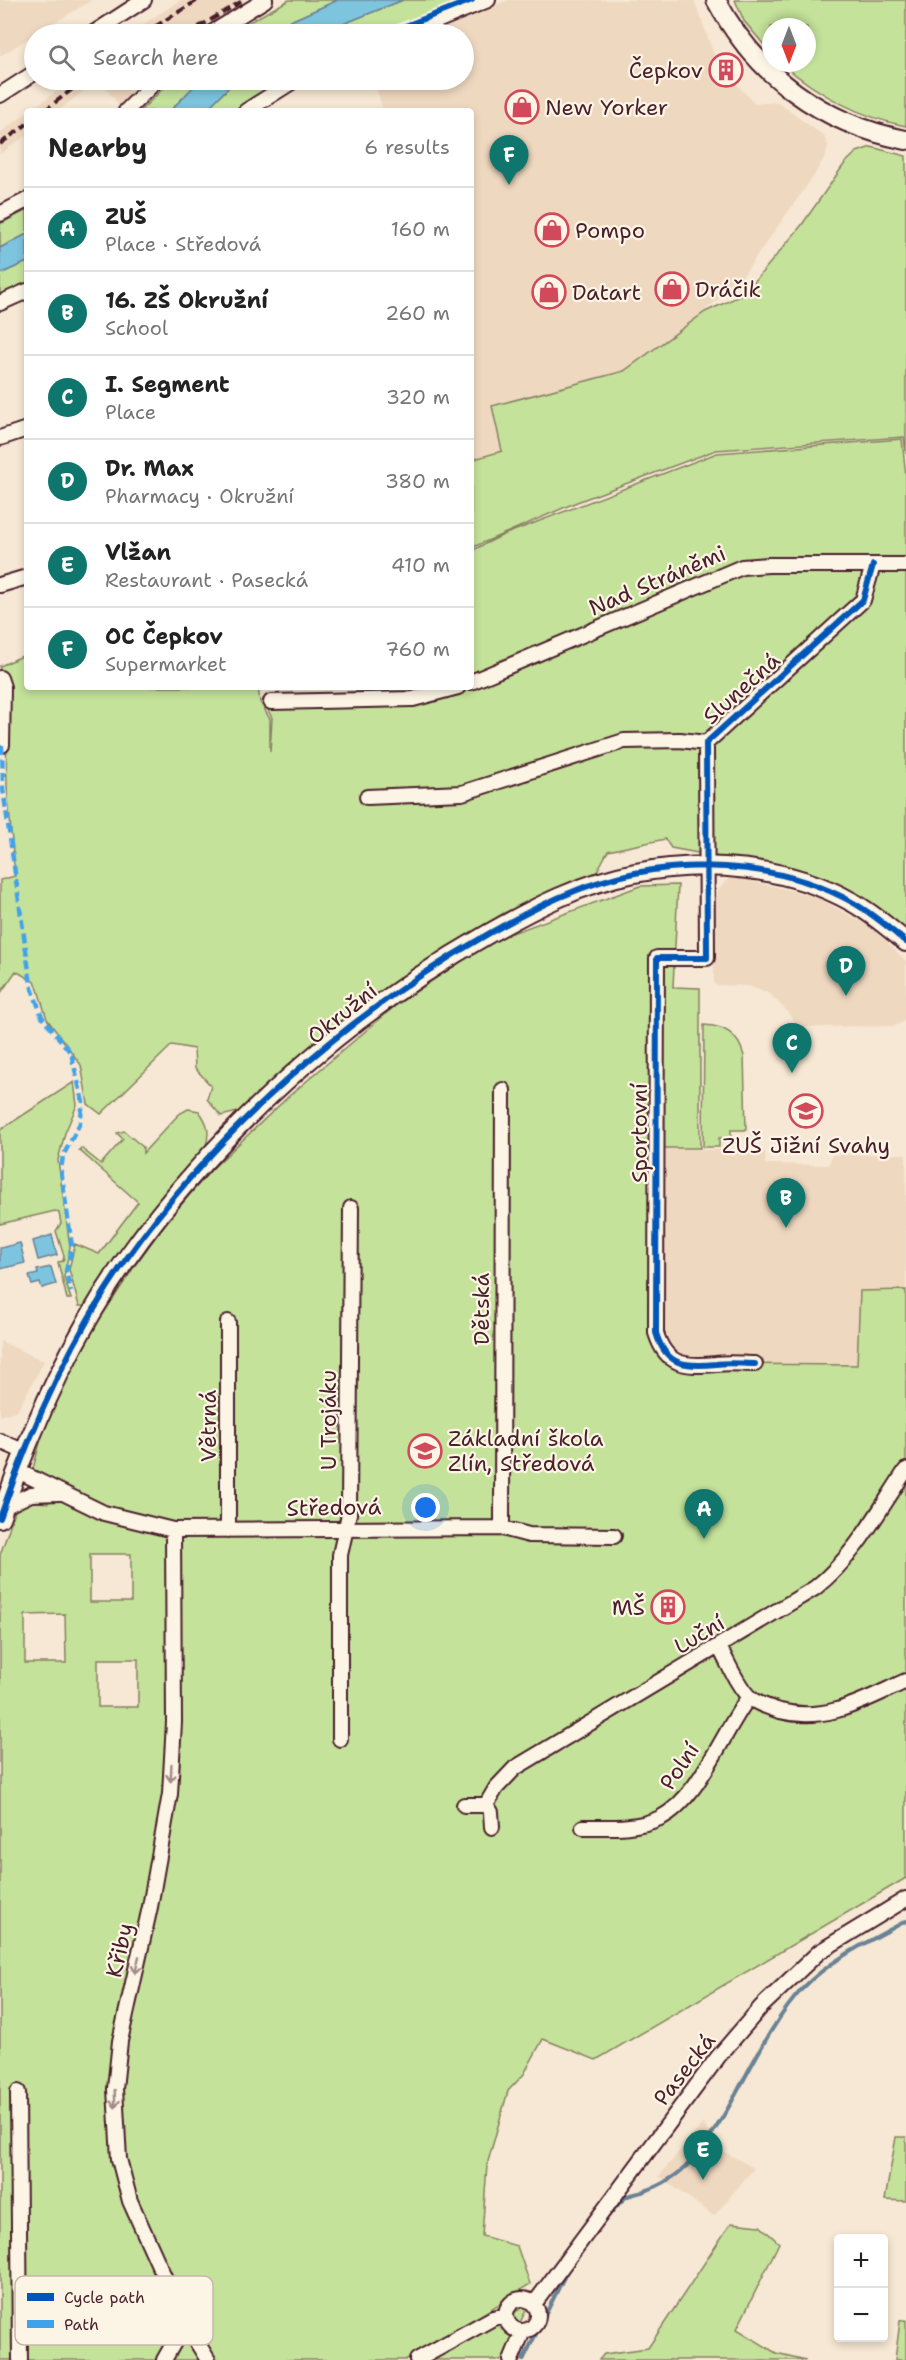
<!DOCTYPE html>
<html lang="en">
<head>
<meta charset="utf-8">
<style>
	:root { --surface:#fff; --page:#f6f6f6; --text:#222; --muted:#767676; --line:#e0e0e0; --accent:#0f766e }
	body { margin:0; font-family:"Shantell Sans",sans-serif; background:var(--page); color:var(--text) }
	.controls { position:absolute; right:18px; bottom:18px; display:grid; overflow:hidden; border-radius:6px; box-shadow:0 3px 9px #0003 }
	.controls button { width:54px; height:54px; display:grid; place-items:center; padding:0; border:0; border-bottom:2px solid var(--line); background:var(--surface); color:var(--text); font:30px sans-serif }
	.compass { position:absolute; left:762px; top:18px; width:54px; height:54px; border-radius:50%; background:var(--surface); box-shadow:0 3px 9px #0003; rotate:180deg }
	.you { position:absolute; left:426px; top:1508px; width:21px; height:21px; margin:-15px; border:4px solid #fff; border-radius:50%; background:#1a73e8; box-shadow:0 0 0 9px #1a73e833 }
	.badge { display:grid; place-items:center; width:39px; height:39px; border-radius:50%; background:var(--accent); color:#fff; font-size:20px; font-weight:700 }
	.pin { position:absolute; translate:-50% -50px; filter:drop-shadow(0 2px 3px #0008) }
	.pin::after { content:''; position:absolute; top:32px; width:21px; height:18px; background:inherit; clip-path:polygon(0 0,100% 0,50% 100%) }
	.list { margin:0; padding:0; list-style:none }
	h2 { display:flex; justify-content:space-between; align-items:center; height:78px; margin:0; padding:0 24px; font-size:26px }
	h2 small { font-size:20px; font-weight:400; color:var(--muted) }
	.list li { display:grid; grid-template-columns:39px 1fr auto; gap:18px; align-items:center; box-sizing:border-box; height:84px; padding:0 24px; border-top:2px solid var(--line) }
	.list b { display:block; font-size:22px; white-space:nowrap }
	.list p { margin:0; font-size:20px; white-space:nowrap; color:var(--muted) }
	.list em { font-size:20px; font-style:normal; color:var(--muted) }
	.icon { flex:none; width:33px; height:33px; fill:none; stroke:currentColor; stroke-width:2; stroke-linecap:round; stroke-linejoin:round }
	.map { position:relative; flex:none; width:906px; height:2360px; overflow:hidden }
	.search { position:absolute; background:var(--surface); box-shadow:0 3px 9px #0003; left:24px; top:24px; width:450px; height:66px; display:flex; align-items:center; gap:15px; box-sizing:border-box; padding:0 21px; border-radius:33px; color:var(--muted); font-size:22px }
	.panel { position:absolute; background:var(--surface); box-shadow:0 3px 9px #0003; left:24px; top:108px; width:450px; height:582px; border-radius:6px }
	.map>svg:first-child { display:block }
</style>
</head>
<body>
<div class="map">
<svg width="906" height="2360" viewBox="0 0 906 2360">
	<rect width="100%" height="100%" fill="#f6e8d4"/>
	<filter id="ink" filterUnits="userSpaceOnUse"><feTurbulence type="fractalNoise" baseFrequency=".0167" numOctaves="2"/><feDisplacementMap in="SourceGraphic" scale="12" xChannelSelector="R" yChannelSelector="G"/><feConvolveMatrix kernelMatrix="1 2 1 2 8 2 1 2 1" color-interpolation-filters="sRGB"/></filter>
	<g filter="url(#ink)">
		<path fill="#efd8c0" d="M0,0h92l-92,56z
			M181,0h80l-37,18 -22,16h-74z
			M509,0h185l23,63 38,41 22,-2 47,34 4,10 -2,9 -13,22 -74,104 -44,38 -70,52 -133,35 10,45 -31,9v-349h-88l-9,-31h90v-46h-43z
			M71,80h27l-40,31h-28z
			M100,80h50l-30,27z
			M27,113v22l-27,19v-21z
			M728,879h15l74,18 57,32 32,32v59l-11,6 -96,1 -15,-19 -14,-14 -21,-8 -35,-1v-90z
			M666,1148l99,4v12l64,1 3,-10 74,-1v136l-46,2 -3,75 -192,-4z
			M0,1341l44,20 -26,49 -18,6z
			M703,2123l14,25 37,20 -40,48 -55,-40z"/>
		<path fill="#c4e29a" stroke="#878062" stroke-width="1.5" fill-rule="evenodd" d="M289,0h49l-77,34h-33z
			M403,0h60l-85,34h-60z
			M735,0h171v126c-47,-9 -89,-32 -125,-63h26v-36h-36v26l-27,-32z
			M172,80h28l-30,31h-30z
			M236,80h46l-46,31h-31z
			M871,147l35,9v298l-2,-17 -188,13 -139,52 -106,46v-88l31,-9 -10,-45 132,-35 81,-59 39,-18 57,-68 44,-63 12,-11z
			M27,210v24l-27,14v-24z
			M27,262v23l-27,11v-22z
			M902,439l4,38v453l-21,-16 -138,-52 -76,-14 -6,-9 -57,12 -13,24 -91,38 -78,48 -71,53 -113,97 -21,5 -14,-17 4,-13 -16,-18 -1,-19 -22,-4 -71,69 -13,-10 -7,-39 -34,-46 -11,-36 -20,-12 -16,23v-114l15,-4 -8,-90 -2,-113 -5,-3v-4l27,-12v33h231l2,15 10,17v33l2,-34 -9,-18 147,-4 -1,-9h62v-136l32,-16 214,-82z
			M678,885l-5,102 27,1v160h-36v214l8,4 42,-2 143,1 3,-74 46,-1v588l-310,182 -53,-21 -19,35 -16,17 -21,74 -5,71 35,10 13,38 -118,76h-412v-805l15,-44 11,-10 23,2 -22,-12 15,-56 23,-52 33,-61 38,-58 31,-43 44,-51 78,-74 106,-90 96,-65 149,-55zM90,1554h41v48h-41zM65,1614l1,49h-41v-48zM98,1659h40v48h-40z
			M704,1025c21,1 34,9 40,31l2,74h-15v8h-12v9h-16z
			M74,1082l3,23 -12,28 -7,27 12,87 -6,30 7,22h-4l-9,-37 5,-1 1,-5 -8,-25 5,-8 -2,-10 -4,-2 -55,13v-94z
			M188,1109l11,2c9,12 11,20 7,35l-66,78 -56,82h-5l-10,-37 6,-25 24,10 39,-52 -59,-52 2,-2 20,16 22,-25 -6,-6 7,-2 19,16v6l36,-39z
			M896,2137h10v64l-21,-1z
			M731,2223l29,3 19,17 -42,86 39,24 30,7h-207l5,-6 44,-6z
			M529,2304l-27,56h-72z
			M906,2320v40h-11l5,-39z"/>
		<path fill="#7dc4de" stroke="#698296" stroke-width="1.5" d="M338,0h65l-85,34h-57z
			M200,80h36l-31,31h-35z
			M27,234v28l-27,12v-26z
			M52,1235l5,20 -19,5 -5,-19z
			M20,1243l5,20 -25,6v-21z
			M51,1267l5,17 -14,4 -2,-5 -8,2 -3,-9 9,-2 -1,-4z"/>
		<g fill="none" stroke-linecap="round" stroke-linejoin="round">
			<path stroke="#698296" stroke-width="4" d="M601,2225c8,-9 15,-20 24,-27 5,-4 12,-4 17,-6 18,-6 37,-17 50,-32 45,-51 64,-121 111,-172 28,-29 68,-48 103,-67
				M523,2360l46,-93"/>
			<defs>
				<path id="street" d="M92,34l52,-34
					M210,34l55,-34
					M405,34l83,-34
					M0,95l34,-22
					M126,111l31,-31
					M246,111l49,-31
					M0,214l27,-14
					M0,303l27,-12
					M0,438l27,-9
					M0,585l27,-8
					M0,678l3,9 -1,58
					M471,682l271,-115 26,-2h138
					M271,702l142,-3 45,-12
					M367,797l95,-4 162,-52 56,-1 26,3
					M755,1364c-13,0 -27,-2 -39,0 -31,3 -50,2 -60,-31l1,-375h50l-1,-215 157,-143 10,-35
					M0,1441l25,11
					M18,1471l86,42 69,17 329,-2 27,7 85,1
					M4,1507l27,-13 28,-1
					M502,1528l1,-438
					M173,1530l1,192 -4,72 -20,113 -30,134 -5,48 4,70 11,42 55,122 23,37
					M228,1530v-208
					M719,1647c9,15 18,39 31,51 8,6 20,10 30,13 47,12 84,-11 126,-30
					M340,1739v-184l9,-41 2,-306
					M464,1805h22
					M486,1805l10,-17 19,-20 300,-180c40,-32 63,-76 91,-118
					M486,1805l5,7 1,15
					M583,1827c25,0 54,2 77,-9 39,-19 63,-87 89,-121
					M18,2092l2,268
					M506 2315a16 16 0 1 1 32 0a16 16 0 1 1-32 0Z
					M534,2304l184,-247 43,-50 58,-55 87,-53
					M164,2360l21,-37
					M417,2360l76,-42 13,-3
					M511,2360l12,-29"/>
				<path id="secondary" d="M716,0c40,75 106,124 190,140
					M0,1518c31,-90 72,-182 127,-260 93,-131 221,-244 361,-324 46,-26 94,-51 147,-61 71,-14 153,-7 217,29 20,11 37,26 54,40"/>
			</defs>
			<use href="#street" stroke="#4a1f2b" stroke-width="18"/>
			<use href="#secondary" stroke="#4a1f2b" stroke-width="22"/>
			<use href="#street" stroke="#fcf5e5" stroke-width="14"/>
			<use href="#secondary" stroke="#fcf5e5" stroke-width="18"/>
			<path stroke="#4a1f2b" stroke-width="4" stroke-dasharray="9 4.5" stroke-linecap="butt" d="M143,34l55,-34
				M187,34l57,-34
				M44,111l40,-31
				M0,144l27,-20"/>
			<path stroke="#40a2eb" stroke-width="4.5" stroke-dasharray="9 4.5" stroke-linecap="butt" d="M2,745l1,44 28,196 11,32 29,36 12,49 -3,21 -17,33 -2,14 11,76 -6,25 5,21"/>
			<defs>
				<path id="cycleway" d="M385,34l87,-34
					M755,1364c-13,0 -27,-2 -39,0 -31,3 -50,2 -60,-31l1,-375h50l-1,-215 157,-143 10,-35
					M0,1518c31,-90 72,-182 127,-260 93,-131 221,-244 361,-324 46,-26 94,-51 147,-61 71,-14 153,-7 217,29 20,11 37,26 54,40"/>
			</defs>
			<use href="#cycleway" stroke="#fcf5e5" stroke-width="10"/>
			<use href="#cycleway" stroke="#0057b8" stroke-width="6"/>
		</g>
		<defs><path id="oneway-shaft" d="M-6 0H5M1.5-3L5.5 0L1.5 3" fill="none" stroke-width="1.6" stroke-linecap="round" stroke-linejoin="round" transform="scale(1.5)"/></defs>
		<g stroke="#a38a88">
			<use href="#oneway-shaft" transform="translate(171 1773) rotate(93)"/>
			<use href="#oneway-shaft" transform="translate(137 1965) rotate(103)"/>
			<use href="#oneway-shaft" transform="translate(115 2099) rotate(88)"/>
		</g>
	</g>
	<defs>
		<symbol id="building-ring" viewBox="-11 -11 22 22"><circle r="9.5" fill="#fcf5e5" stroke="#d1495b" stroke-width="1.5"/><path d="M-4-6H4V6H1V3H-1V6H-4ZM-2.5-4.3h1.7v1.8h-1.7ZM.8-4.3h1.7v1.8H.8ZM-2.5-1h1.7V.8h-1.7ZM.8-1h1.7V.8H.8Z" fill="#d1495b"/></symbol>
		<symbol id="shop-ring" viewBox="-11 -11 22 22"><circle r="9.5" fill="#fcf5e5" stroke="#d1495b" stroke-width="1.5"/><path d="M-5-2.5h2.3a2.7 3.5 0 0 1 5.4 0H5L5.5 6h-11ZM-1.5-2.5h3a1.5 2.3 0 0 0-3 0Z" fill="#d1495b"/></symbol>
		<symbol id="school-ring" viewBox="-11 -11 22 22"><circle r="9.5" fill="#fcf5e5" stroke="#d1495b" stroke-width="1.5"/><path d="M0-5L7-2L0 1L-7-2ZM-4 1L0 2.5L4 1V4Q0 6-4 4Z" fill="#d1495b"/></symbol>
	</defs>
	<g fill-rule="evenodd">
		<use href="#building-ring" x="707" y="51" width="38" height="38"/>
		<use href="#shop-ring" x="503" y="88" width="38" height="38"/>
		<use href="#shop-ring" x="533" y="211" width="38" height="38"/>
		<use href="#shop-ring" x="653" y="270" width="38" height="38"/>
		<use href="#shop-ring" x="530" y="273" width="38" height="38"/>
		<use href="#school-ring" x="787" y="1092" width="38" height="38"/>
		<use href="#school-ring" x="406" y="1432" width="38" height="38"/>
		<use href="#building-ring" x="649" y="1588" width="38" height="38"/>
	</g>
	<g text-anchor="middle" stroke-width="4.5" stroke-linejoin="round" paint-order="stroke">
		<g font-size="22" fill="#4a1f2b" stroke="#fcf5e5" text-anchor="start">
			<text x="703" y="78" text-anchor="end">Čepkov</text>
			<text x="545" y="115">New Yorker</text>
			<text x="575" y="238">Pompo</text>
			<text x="695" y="297">Dráčik</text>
			<text x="572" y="300">Datart</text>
			<text x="806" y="1153" text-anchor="middle">ZUŠ Jižní Svahy</text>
			<text x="448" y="1446">Základní škola<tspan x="448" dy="25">Zlín, Středová</tspan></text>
			<text x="645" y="1615" text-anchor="end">MŠ</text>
		</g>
		<g font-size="22" fill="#4a1f2b" stroke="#fcf5e5">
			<text transform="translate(657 580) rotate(-23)" y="8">Nad Stráněmi</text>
			<text transform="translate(741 688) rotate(-42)" y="8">Slunečná</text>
			<text transform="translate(342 1013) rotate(-39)" y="8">Okružní</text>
			<text transform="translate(639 1133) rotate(-90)" y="8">Sportovní</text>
			<text transform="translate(481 1309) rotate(-90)" y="8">Dětská</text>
			<text transform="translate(328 1420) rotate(-90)" y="8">U Trojáku</text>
			<text transform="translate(208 1426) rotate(-90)" y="8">Větrná</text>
			<text transform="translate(334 1507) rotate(-1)" y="8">Středová</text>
			<text transform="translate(699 1634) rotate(-31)" y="8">Luční</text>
			<text transform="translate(679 1766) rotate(-56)" y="8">Polní</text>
			<text transform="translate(119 1950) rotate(-77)" y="8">Křiby</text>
			<text transform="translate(684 2069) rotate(-52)" y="8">Pasecká</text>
		</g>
	</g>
	<rect x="15" y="2276" width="198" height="69" rx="9" fill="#fcf5e5" stroke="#c7b5ad" stroke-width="1.5"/>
	<rect x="27" y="2293" width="27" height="8" fill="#0057b8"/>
	<rect x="27" y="2320" width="27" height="8" fill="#40a2eb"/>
	<g font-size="16" fill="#4a1f2b">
		<text x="64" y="2303">Cycle path</text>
		<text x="64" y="2330">Path</text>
	</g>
</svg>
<div class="controls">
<button>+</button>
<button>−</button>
</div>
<svg class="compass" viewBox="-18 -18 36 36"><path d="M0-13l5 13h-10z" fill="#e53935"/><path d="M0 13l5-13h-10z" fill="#767676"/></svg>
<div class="you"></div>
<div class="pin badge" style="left:704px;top:1539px">A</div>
<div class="pin badge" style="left:786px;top:1228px">B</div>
<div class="pin badge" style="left:792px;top:1073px">C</div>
<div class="pin badge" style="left:846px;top:996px">D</div>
<div class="pin badge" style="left:703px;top:2180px">E</div>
<div class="pin badge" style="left:509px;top:185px">F</div>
<div class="search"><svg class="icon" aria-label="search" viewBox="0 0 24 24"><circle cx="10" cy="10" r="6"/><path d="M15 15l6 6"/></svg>Search here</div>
<section class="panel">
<h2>Nearby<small>6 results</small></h2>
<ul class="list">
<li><span class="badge">A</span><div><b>ZUŠ</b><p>Place · Středová</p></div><em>160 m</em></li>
<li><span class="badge">B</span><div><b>16. ZŠ Okružní</b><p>School</p></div><em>260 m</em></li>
<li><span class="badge">C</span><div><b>I. Segment</b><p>Place</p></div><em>320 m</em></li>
<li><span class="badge">D</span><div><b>Dr. Max</b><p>Pharmacy · Okružní</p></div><em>380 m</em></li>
<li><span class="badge">E</span><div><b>Vlžan</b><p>Restaurant · Pasecká</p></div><em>410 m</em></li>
<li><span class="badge">F</span><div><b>OC Čepkov</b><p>Supermarket</p></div><em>760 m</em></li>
</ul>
</section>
</div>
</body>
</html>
